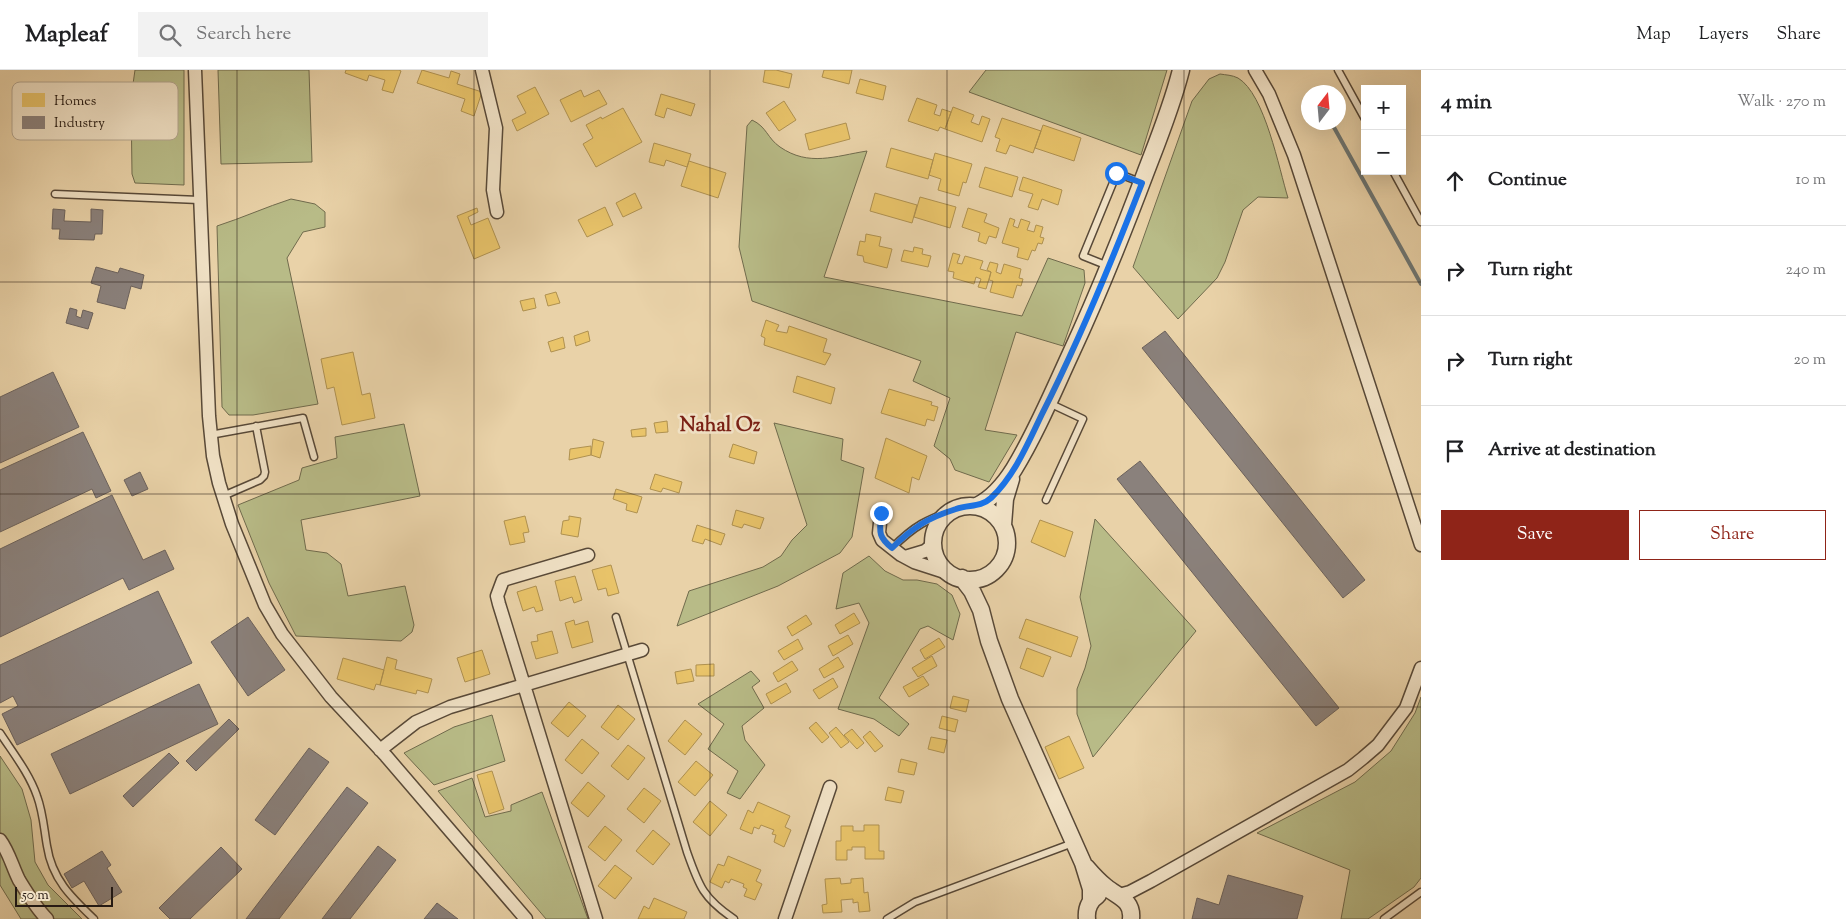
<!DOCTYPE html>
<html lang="en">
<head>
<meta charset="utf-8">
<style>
	:root { --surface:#fff; --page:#f2f2f2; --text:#202124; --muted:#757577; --line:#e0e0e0; --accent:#8f2418 }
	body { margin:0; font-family:"Sorts Mill Goudy",serif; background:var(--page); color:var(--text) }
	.controls { position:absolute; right:15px; top:15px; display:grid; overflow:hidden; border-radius:0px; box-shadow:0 5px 20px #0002 }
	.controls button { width:45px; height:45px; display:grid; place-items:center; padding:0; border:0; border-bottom:1px solid var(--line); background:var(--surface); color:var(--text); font:25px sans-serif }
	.compass { position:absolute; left:1301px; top:15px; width:45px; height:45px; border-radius:50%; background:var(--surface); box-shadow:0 5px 20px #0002; rotate:16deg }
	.scale { position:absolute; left:15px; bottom:12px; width:98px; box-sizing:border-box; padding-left:5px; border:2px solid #271b13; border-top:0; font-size:14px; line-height:18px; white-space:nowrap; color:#271b13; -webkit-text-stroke:4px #f1e2c6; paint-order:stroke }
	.stop { position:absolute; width:15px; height:15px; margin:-11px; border:4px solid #1a73e8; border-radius:50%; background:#fff }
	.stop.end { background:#1a73e8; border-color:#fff; box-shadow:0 1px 5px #0008 }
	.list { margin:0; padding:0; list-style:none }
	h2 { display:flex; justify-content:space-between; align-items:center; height:65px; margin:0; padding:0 20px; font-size:21px }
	h2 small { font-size:16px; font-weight:400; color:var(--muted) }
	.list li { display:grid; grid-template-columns:32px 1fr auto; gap:15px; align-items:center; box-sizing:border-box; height:90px; padding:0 20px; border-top:1px solid var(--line) }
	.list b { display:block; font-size:19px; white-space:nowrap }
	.list em { font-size:16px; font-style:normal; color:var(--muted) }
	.actions { display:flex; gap:10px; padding:15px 20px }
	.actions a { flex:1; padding:11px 0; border:1px solid var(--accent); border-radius:0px; text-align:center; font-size:18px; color:var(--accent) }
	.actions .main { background:var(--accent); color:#fff }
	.icon { flex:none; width:28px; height:28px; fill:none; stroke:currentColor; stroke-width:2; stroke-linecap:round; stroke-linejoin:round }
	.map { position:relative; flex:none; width:1421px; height:849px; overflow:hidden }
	header { display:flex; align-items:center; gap:30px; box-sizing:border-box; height:70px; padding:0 25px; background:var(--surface); border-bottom:1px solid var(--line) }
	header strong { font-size:24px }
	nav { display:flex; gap:28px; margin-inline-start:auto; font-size:18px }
	.search { width:350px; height:45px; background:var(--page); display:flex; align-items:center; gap:12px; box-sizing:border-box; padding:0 18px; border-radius:0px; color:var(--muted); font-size:19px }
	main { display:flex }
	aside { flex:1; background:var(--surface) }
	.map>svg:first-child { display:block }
</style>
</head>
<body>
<header>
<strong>Mapleaf</strong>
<div class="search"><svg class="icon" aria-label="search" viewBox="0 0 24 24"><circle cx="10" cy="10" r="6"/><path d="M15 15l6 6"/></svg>Search here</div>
<nav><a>Map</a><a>Layers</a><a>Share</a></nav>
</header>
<main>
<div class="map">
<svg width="1421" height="849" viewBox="0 0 1421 849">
	<rect width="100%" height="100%" fill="#e9d2a8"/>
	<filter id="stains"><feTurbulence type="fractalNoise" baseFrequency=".004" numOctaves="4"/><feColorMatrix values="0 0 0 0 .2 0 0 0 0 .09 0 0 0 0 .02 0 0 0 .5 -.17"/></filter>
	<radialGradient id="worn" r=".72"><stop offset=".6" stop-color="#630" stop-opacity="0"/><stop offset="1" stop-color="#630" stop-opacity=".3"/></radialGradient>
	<path fill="#b8bb87" stroke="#706b4d" d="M135,0h49v115l-49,-2 -3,-9 -1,-76z
		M218,0h91l3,92 -91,2z
		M986,0h181l-26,85 -172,-63z
		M1220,4c6,1 12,1 18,4 27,16 41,91 50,120l-30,-1 -15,13 -18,52 -8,16 -39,41 -45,-52 59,-166 17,-22z
		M752,50c15,7 15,18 28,27 29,20 55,9 87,4l-43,126 198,39 26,-58 36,12 1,13 -22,63 -47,-14 -31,98 32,5 -28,47 -34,-12 -5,-11 -16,-13 16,-48 -37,-17 8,-20 -169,-60 -13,-54 8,-121z
		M291,129l24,5 10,8v15l-22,5 -16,26 31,146 -65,11h-24l-7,-8 -5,-181c25,-8 49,-19 74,-27z
		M774,353l69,16 -2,21 23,8 -12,69 -12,16 -62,33 -101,40 12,-35 74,-24 18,-11 11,-16 15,-15z
		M404,354l16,72 -119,24 5,30 21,3 14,11 7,32 57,-10 9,39 -2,7 -11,9 -105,-5 -27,-53 -31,-78 61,-25 3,-12 35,-10 -2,-21z
		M1095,449l101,112 -103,126 -16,-43v-25l8,-21 6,-22 -11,-49z
		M869,486l16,15 18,9h14l20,4 15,11 8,19 -7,26 -25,-14 -8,3 -41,69 30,26 -10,12 -25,-17 -36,-10 31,-86 -10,-20 -23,6 7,-36z
		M751,601l9,10 -8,6 12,21 -22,18 3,14 20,25 -25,34 -13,-6 11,-22 -30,-22 16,-25 -26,-20z
		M1421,627v181l-7,9 -46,32h-27l9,-49 -93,-37 98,-51 36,-31 24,-38z
		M492,645l13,46 -71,24 -30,-32 50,-26z
		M0,686l22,33 9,31 4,42 13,23 34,34h-61l-21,-34z
		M472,708l13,39 26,-6v-6l31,-13 46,127h-42l-108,-128z"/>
	<path fill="#e9c46a" stroke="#af9150" d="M346,0h53l2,1 -8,22 -11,-3 3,-10 -16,-5 -2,6 -22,-8z
		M422,0l27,8 2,-7 9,3 -3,10 25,8 -8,24 -13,-5 4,-12 -48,-16z
		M765,0h11l16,4 -3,14 -26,-6z
		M824,0h28l-3,14 -27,-7z
		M860,9l26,7 -3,14 -27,-7z
		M535,17l14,27 -32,17 -5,-11 14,-7 -9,-17z
		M581,20l3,7 15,-7 8,14 -36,18 -11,-22z
		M661,24l34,10 -4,12 -24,-8 -3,10 -9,-3z
		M917,28l20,7 -3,9 6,2 2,-7 9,3 -6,17 -5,-2 -2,4 -30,-10z
		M784,31l12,19 -17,11 -13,-18z
		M953,37l21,8 -3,7 8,3 3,-9 8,3 -8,23 -37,-13z
		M623,38l19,34 -46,25 -13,-23 10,-6 -7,-13 15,-8 1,2z
		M1002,48l39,13 -8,22 -23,-8 -4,9 -10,-3 4,-12 -5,-2z
		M846,53l4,16 -41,11 -4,-16z
		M1043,55l38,13 -7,23 -39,-13z
		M654,73l37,11 -4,13 -21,-7 -2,6 -15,-4z
		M891,78l42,12 -5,19 -42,-12z
		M935,83l37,11 -6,19 -3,-1 -4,14 -21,-6 3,-11 -12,-4z
		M689,91l37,12 -8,25 -37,-12z
		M985,97l33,10 -6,20 -33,-10z
		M1023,107l39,13 -4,15 -16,-6 -4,11 -10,-3 5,-13 -14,-4z
		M635,123l7,15 -19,9 -7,-14z
		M875,123l42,12 -5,18 -42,-12z
		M920,127l36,10 -6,21 -36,-11z
		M605,137l8,18 -26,12 -9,-17z
		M477,138l1,4 -10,5 3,8 17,-7 12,30 -26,11 -17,-43z
		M968,138l19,6 -3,8 15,6 -3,10 -7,-2 -3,8 -8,-3 2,-8 -18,-6z
		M1010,148l5,2 -2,6 5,2 3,-9 9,3 -3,8 7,2 2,-7 7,2 -3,10 4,1 -2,6 -4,-1 -3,8 -3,-1 -4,10 -11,-3 2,-9 -17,-5z
		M866,164l15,3 -2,9 13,3 -5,19 -23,-6 -1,-6 -6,-1 3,-14 5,1z
		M914,177l9,2 -1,5 9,2 -3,11 -27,-6 3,-11 9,2z
		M953,183l7,2 -3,8 5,1 3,-8 18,5 -3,8 11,3 -5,17 -8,-2 3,-8 -5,-2 -2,7 -21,-6 1,-6 -6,-1z
		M990,192l8,2 -2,8 5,2 3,-10 17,5 -2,9 4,1 -2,7 -4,-1 -4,13 -23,-6 3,-11 -4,-1 2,-8 -4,-2z
		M556,222l4,11 -12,3 -3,-11z
		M534,228l2,10 -13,3 -3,-10z
		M766,250l13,5 -3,6 11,2 2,-7 38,13 -4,13 8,2 -6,11 -61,-20 1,-7 -4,-2z
		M588,261l2,10 -14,5 -2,-10z
		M563,267l2,11 -14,4 -3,-10z
		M353,282l9,43 8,-2 5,25 -33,7 -8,-38 -7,2 -6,-30z
		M797,306l38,12 -4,16 -38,-12z
		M889,319l43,13 -1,3 7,2 -4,14 -7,-2 -2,7 -44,-13z
		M667,351l1,11 -12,1 -2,-10z
		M646,358v8l-14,1 -1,-7z
		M886,368l41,18 -8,24 -7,-3 -3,16 -34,-15z
		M593,369l11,3 -4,16 -9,-3z
		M733,374l24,8 -3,12 -25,-7z
		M591,376v9l-22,5 1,-11z
		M655,404l27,8 -3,11 -16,-5 -2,4 -11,-3z
		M616,419l26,8 -5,16 -11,-3 1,-6 -14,-5z
		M736,440l28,8 -4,11 -16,-5 -2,4 -10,-3z
		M525,446l4,16 -6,1 2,9 -15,3 -6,-24z
		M569,446l12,2 -3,19 -17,-3 2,-13 6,-1z
		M1040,450l33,12 -8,25 -34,-15z
		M697,455l28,9 -4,11 -16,-6 -2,5 -11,-3z
		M611,495l8,28 -11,3 -2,-8 -8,2 -6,-20z
		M575,506l7,24 -8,3 -2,-6 -12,4 -5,-20z
		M536,516l7,24 -7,2 -2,-5 -11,4 -6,-19z
		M854,543l6,10 -20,11 -5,-9z
		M806,545l6,9 -20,12 -5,-9z
		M1026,549l52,18 -7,20 -52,-19z
		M574,550l1,5 13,-4 5,21 -21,6 -7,-25z
		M552,561l6,22 -22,6 -5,-17 7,-1 -1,-6z
		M848,565l5,9 -20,12 -5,-10z
		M939,568l6,9 -20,12 -5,-9z
		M798,569l5,10 -19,11 -6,-9z
		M1027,578l24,9 -8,20 -23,-9z
		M482,580l8,24 -25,8 -8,-24z
		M932,586l5,10 -19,11 -6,-9z
		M387,587l10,3 -2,9 37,10 -4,14 -11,-3 -1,4 -36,-9z
		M838,587l6,10 -20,11 -5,-9z
		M343,588l41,12 -4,15 -4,-1 -2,6 -37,-11z
		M792,591l6,9 -20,12 -5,-9z
		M714,594v12h-18v-11z
		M691,599l3,12 -17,3 -2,-12z
		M923,606l6,9 -20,12 -6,-10z
		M833,608l5,9 -19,12 -6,-9z
		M786,613l5,9 -20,12 -5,-10z
		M953,626l16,4 -3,12 -16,-4z
		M569,632l17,14 -18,21 -17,-14z
		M618,635l17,14 -17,21 -17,-13z
		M942,646l16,4 -3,12 -16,-4z
		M685,650l17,14 -17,21 -17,-14z
		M816,652l13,15 -7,6 -13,-15z
		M836,657l13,15 -8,6 -12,-15z
		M852,659l12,14 -7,6 -13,-14z
		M870,661l13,15 -8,6 -12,-15z
		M1069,666l15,32 -25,11 -14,-32z
		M931,667l16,3 -3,13 -16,-4z
		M582,669l17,14 -17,21 -17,-14z
		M628,675l17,13 -17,22 -17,-14z
		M901,689l16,4 -3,12 -16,-3z
		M696,691l17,14 -18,21 -17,-14z
		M492,701l12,38 -15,5 -12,-39z
		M588,712l17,14 -17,21 -17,-14z
		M888,717l16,4 -3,12 -16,-3z
		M644,718l17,13 -17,22 -17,-14z
		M710,731l17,14 -17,21 -17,-14z
		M758,732l32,14 -5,11 6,3 -7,17 -10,-5 2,-7 -4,-1 2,-4 -13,-5 -2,4 -5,-2 -2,7 -12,-5 8,-19 5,3z
		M864,755h15v26h5v8h-19v-12h-13v3h-5v10h-11v-19h5v-15h12v5h11z
		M605,756l17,14 -17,21 -17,-14z
		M653,760l17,14 -17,21 -17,-14z
		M728,786l33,14 -5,11 6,3 -7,16 -11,-4 3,-7 -4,-2 1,-3 -13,-5 -2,4 -4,-2 -3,7 -12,-6 8,-18 6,2z
		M615,795l17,13 -17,21 -17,-13z
		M840,808l1,6 10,-1v-4l12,-1 1,15 4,-1 2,19 -11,1 -1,-10 -5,1v-4l-12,1 1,12 -19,1 -1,-8 5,-1 -2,-25z
		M654,828l33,14 -3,7h-46l6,-13 5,3z"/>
	<path fill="#8a817c" stroke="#6c625c" d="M53,139l12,1 -1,11 27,1v-13l12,1 -1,24h-7l-1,6 -35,-1 1,-10h-8z
		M96,197l22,6 2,-5 24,7 -3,14 -10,-3 -6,23 -28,-7 4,-16 -10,-3z
		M70,238l7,2 -1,6 5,2 2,-8 10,3 -5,16 -22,-6z
		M1165,261l200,249 -22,18 -201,-250z
		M53,302l26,55 -79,36v-66z
		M83,362l28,59 -15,7 -4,-9 -92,43v-62z
		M1140,391l199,247 -23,18 -199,-247z
		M140,402l8,17 -16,7 -8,-16z
		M112,425l31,65 22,-10 9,19 -45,21 -6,-12 -123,59v-88z
		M158,521l34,72 -175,82 -15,-31 16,-8 -5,-10 -13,7v-38z
		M248,547l37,53 -37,26 -37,-54z
		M199,614l19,40 -148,70 -19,-40z
		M229,649l10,10 -43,42 -10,-10z
		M309,678l20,14 -54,73 -20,-15z
		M169,683l10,10 -46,44 -10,-11z
		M347,717l21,16 -89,116h-33z
		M378,776l18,14 -46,59h-28z
		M221,777l21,22 -52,50h-20l-11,-11z
		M102,781l9,14 -4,3 15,24 -23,14 -15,-25 -12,7 -8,-14z
		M1228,805l75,21 -6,23h-105l5,-21 22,7z
		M437,833l21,16h-34z"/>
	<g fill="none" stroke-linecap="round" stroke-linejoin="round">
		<path stroke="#6e7774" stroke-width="4" d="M1313,21l1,1
			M1331,52l90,162"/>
		<defs>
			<path id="service" d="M1338,0l27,49
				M1393,101l28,51
				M55,124l144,6
				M1108,196l-25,-10 34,-83 23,9
				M210,365l93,-17 11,39
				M223,426l37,-16 4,-4 1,-4 -9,-46
				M1046,430l37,-81 -34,-16
				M892,478c23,-23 34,-28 64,-39
				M616,547l71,235c12,34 16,46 47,67
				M0,663c13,20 29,40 37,63 6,16 7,33 10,50 5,33 24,51 47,73
				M887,849l28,-17 158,-59
				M1384,849l37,-27"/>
			<path id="minor" d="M195,0l14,346 4,40 6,27 13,41 33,81 17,29 49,63 55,59 140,163
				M482,0l14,58 -3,62 4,22
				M1255,0l14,24 25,61 127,390
				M881,443l-2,20 3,7 19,15 13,7 37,12
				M588,485l-85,25 -6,16 2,8 97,315
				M905,487l20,-6 9,-7
				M380,680l36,-28 34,-15 192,-57
				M0,770c9,12 12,26 19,40 8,13 17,28 28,39
				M1119,825l11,-3 21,-11 197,-111 15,-12 15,-13 28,-37 15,-40
				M785,849l45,-132"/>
			<path id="tertiary" d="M977,436c16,-8 27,-21 37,-37 22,-36 39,-77 57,-116 27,-58 51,-118 74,-179 13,-34 27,-68 36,-104
				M933 473a37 37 0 1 1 74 0a37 37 0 1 1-74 0Z
				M1003,455l2,-26 6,-20
				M962,508l10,13 9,19 8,31 21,58 73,164 8,26v13
				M1086,797c6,7 12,14 20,20 12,10 27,13 25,32
				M1087,849c-1,-10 2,-18 11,-24"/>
		</defs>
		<use href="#service" stroke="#584938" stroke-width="9"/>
		<use href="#minor" stroke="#584938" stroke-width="15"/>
		<use href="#tertiary" stroke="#584938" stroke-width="19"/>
		<use href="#service" stroke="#f1e2c6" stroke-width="6"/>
		<use href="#minor" stroke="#f1e2c6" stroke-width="12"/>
		<use href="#tertiary" stroke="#f1e2c6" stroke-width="16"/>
	</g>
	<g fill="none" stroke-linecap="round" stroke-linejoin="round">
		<path stroke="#1a73e8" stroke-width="6" d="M881,443c-1,18 -4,23 11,35 21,-21 36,-30 64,-39 13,-5 24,-1 35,-11 24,-23 37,-55 51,-84 38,-75 70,-153 100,-231l-26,-10"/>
	</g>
	<path fill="none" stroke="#271b13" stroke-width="1" stroke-opacity="0.55" d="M237,0v849M474,0v849M710,0v849M947,0v849M1184,0v849M0,212h1421M0,424h1421M0,637h1421"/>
	<g text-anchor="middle" stroke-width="5" stroke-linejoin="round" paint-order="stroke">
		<g font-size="20" font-weight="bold" fill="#7a1f14" stroke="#f1e2c6">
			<text x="720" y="361">Nahal Oz</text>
		</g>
	</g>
	<rect x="12" y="12" width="166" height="58" rx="8" fill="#f1e2c6" stroke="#b4a690" stroke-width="1"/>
	<rect x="22" y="23" width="23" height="14" fill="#e9c46a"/>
	<rect x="22" y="46" width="23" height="13" fill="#8a817c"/>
	<g font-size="14" fill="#271b13">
		<text x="54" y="35">Homes</text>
		<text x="54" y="57">Industry</text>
	</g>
	<rect width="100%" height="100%" filter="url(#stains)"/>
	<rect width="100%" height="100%" fill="url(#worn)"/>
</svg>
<div class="controls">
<button>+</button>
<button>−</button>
</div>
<svg class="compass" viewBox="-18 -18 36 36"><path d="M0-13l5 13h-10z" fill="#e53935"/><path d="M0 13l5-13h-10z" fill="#757577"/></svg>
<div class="scale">50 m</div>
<div class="stop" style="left:1116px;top:103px"></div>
<div class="stop end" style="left:881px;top:443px"></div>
</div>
<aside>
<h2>4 min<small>Walk · 270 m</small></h2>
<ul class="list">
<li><svg class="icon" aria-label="ahead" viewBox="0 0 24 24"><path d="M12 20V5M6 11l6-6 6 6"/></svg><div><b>Continue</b></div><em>10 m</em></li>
<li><svg class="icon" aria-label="right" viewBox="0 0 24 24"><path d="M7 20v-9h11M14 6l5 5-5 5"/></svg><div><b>Turn right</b></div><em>240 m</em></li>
<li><svg class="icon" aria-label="right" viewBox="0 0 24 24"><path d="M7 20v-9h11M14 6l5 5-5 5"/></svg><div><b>Turn right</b></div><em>20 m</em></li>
<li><svg class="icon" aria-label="arrive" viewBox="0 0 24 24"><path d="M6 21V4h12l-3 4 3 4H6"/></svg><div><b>Arrive at destination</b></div></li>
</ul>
<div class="actions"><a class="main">Save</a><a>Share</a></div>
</aside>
</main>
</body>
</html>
